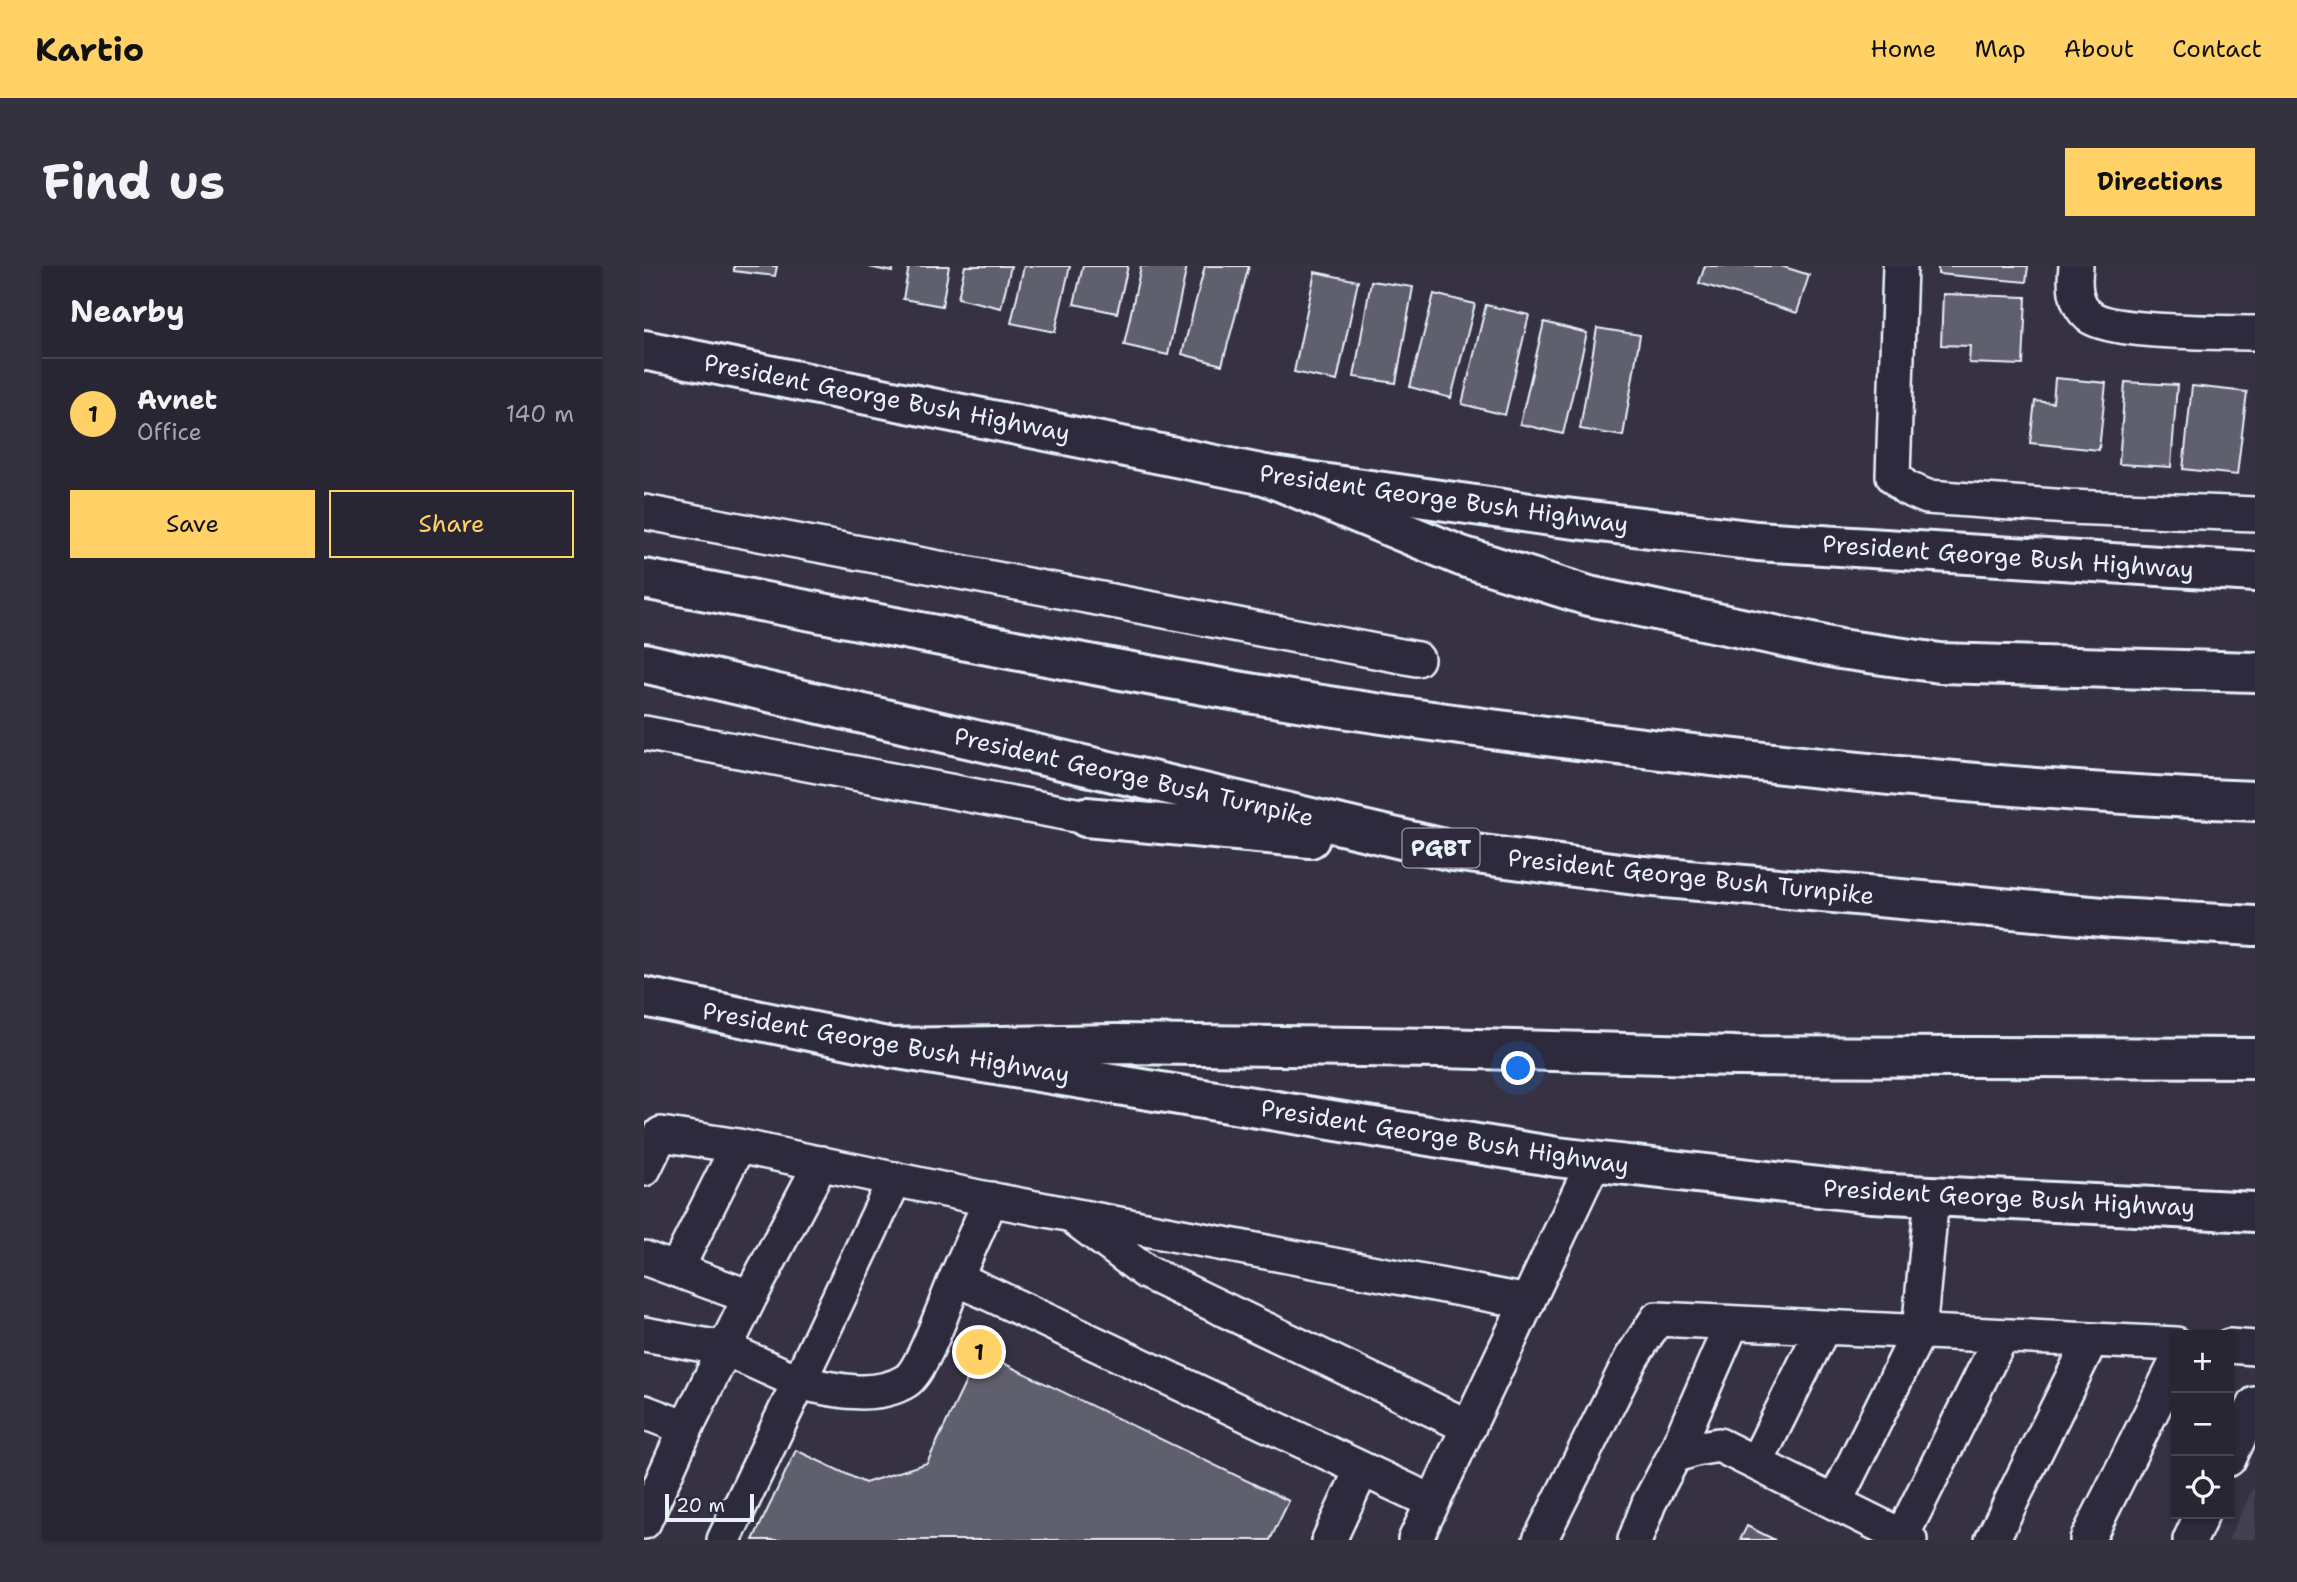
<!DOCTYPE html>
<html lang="en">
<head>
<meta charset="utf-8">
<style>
	:root { --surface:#282633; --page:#34323f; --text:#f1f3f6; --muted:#a5a5ac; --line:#44434e; --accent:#ffd166 }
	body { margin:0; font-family:"Shantell Sans",sans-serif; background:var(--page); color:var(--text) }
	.controls { position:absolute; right:21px; bottom:21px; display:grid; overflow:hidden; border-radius:0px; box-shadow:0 2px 5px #0004 }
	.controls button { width:63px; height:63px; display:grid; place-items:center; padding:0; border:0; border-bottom:2px solid var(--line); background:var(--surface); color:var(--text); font:35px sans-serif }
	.scale { position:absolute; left:21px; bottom:18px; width:89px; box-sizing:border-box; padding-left:7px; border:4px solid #e8f1f8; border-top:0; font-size:19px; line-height:24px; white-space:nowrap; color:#e8f1f8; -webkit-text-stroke:5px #2f2a3d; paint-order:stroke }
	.you { position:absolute; left:875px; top:803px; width:24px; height:24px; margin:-18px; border:5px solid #fff; border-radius:50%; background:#1a73e8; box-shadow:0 0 0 10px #1a73e833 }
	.badge { display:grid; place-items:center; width:46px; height:46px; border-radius:50%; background:var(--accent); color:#111; font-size:23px; font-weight:700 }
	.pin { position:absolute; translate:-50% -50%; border:4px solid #fff; box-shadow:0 2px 7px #0006 }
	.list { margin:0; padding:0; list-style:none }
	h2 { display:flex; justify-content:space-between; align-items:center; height:91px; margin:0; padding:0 28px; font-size:30px }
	h2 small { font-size:23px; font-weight:400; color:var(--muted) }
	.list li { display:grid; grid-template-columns:46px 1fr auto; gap:21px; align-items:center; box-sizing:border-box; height:112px; padding:0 28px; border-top:2px solid var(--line) }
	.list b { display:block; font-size:26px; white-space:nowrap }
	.list p { margin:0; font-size:23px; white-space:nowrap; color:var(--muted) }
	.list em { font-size:23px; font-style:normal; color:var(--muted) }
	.actions { display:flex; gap:14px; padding:21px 28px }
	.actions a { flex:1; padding:16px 0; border:2px solid var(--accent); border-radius:0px; text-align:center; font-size:24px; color:var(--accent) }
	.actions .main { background:var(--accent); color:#111 }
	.icon { flex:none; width:38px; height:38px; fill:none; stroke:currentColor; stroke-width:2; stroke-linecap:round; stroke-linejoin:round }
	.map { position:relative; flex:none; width:1611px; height:1274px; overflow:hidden; border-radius:0px }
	header { display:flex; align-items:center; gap:42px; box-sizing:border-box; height:98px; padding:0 35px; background:var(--accent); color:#111 }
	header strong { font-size:33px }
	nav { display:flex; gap:38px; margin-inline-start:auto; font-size:24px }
	.intro { display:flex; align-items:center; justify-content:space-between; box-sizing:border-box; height:168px; padding:0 42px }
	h1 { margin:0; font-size:49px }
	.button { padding:18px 32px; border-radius:0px; background:var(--accent); color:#111; font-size:24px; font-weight:700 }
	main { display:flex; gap:42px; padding:0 42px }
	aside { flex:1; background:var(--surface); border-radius:0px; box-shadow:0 2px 5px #0004 }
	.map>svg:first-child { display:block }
</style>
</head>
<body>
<header>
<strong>Kartio</strong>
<nav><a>Home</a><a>Map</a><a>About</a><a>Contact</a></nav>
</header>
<div class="intro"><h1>Find us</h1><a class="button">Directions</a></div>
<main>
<aside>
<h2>Nearby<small></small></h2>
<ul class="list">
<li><span class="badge">1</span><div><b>Avnet</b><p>Office</p></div><em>140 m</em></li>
</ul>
<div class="actions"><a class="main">Save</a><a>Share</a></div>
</aside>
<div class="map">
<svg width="1611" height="1274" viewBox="0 0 1611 1274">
	<rect width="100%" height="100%" fill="#363244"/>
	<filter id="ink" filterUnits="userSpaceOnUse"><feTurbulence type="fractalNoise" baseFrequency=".0143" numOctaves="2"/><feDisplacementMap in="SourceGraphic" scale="14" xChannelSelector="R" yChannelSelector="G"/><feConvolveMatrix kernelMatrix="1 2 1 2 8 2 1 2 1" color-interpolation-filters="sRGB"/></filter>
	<g filter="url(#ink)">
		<path fill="#433f51" d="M1611,1218v56h-27z"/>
		<path fill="#605e6e" stroke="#e8f1f8" stroke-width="2" d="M90,0h43l-2,10 -41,-5z
			M221,0h29l-2,6z
			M265,0h40l-7,40 -39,-7z
			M321,0h46l-10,42 -43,-10z
			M380,0h46l-15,66 -44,-9z
			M439,0h45l-11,47 -43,-9z
			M497,0h46l-19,89 -44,-10z
			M561,0h44l-27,99 -40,-11z
			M1061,0h76l28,9 -12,38 -98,-30z
			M1294,0h90l-2,16 -88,-8z
			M671,6l43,9 -21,100 -43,-9z
			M727,15l42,6 -17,96 -42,-6z
			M790,28l41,10 -24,94 -41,-11z
			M1299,28l83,3 -3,68 -54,-2 1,-17 -29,-1z
			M842,39l43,10 -24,100 -43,-11z
			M900,56l43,11 -24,101 -43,-10z
			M953,62l43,7 -17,101 -43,-7z
			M1411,112l51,5 -7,67 -69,-7 5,-42 18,2z
			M1481,116l52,3 -6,82 -52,-3z
			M1548,120l55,6 -10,83 -54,-6z
			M336,1086l309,149 -19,39h-517l43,-90 69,33 62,-20z
			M1103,1260l28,14h-35z"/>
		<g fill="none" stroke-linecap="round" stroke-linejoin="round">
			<defs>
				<path id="minor" d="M1256,0l-7,210 13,12 21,9 141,10 187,7
					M1432,0c-2,18 -2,37 13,50 22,18 134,16 166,17
					M0,246l773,147
					M0,467l442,84
					M0,903l17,-35 77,12 245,52 545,104
					M251,913l-96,203c32,8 77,18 107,-1 18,-12 40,-81 50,-103
					M347,933l-35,79 406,191 -33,71
					M433,954l69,52 323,155
					M0,992l106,39 -64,131 -42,-16
					M32,1004l62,-124
					M106,1031l71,-134
					M0,1068l82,15 73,33 -75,158
					M1585,1080l26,2
					M1030,1190l58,-133
					M1585,1193l26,-55
					M1112,1197l67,-135
					M718,1203l71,33
					M1191,1236l84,-170 13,-136
					M0,1256l42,-94
					M1258,1270l99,-199
					M771,1274l179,-379
					M896,1274l92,-183 25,-38 519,25
					M991,1274l14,-37 25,-47 21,-7 24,-4 191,95
					M1348,1274l99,-200
					M1443,1274l89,-177
					M1546,1274l12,-26"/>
				<path id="major" d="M0,84l621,125 293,42 199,24 498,31
					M0,731l248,51 665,109 314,36 384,19"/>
				<path id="highway" d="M621,209l196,81 128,40 251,53 100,14 315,9
					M0,313c204,38 407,80 611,115 134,23 270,40 405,56 198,24 396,43 595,51
					M0,397l809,188 190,25 471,42 141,8
					M442,551l224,21
					M248,782l224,-4 323,4 296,8 520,2"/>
			</defs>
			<use href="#minor" stroke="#e8f1f8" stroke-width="38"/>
			<use href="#major" stroke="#e8f1f8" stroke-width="44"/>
			<use href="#highway" stroke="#e8f1f8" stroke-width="44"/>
			<use href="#minor" stroke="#2f2a3d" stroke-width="33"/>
			<use href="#major" stroke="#2f2a3d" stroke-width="38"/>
			<use href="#highway" stroke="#2f2a3d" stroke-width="38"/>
		</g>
	</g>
	<g text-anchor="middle" stroke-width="7" stroke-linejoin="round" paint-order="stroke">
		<rect fill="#2f2a3d" stroke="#b0b5c0" stroke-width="2" x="758.5" y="562.5" width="77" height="39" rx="5"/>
		<g font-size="23" font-weight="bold" fill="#e8f1f8">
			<text x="797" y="590">PGBT</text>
		</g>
		<g font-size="24" fill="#e8f1f8" stroke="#2f2a3d">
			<text transform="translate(243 132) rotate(11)" y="8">President George Bush Highway</text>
			<text transform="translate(800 233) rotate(8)" y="8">President George Bush Highway</text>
			<text transform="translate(1364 291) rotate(4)" y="8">President George Bush Highway</text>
			<text transform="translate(490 511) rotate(13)" y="8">President George Bush Turnpike</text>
			<text transform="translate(1047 611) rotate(6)" y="8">President George Bush Turnpike</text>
			<text transform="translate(242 777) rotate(10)" y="8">President George Bush Highway</text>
			<text transform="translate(801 871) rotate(9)" y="8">President George Bush Highway</text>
			<text transform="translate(1365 932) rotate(3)" y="8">President George Bush Highway</text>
		</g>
	</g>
</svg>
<div class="controls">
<button>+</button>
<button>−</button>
<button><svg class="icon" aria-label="locate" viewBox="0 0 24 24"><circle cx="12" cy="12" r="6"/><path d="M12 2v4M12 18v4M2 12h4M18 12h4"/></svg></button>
</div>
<div class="scale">20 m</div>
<div class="you"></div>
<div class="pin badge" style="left:335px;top:1086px">1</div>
</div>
</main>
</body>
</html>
